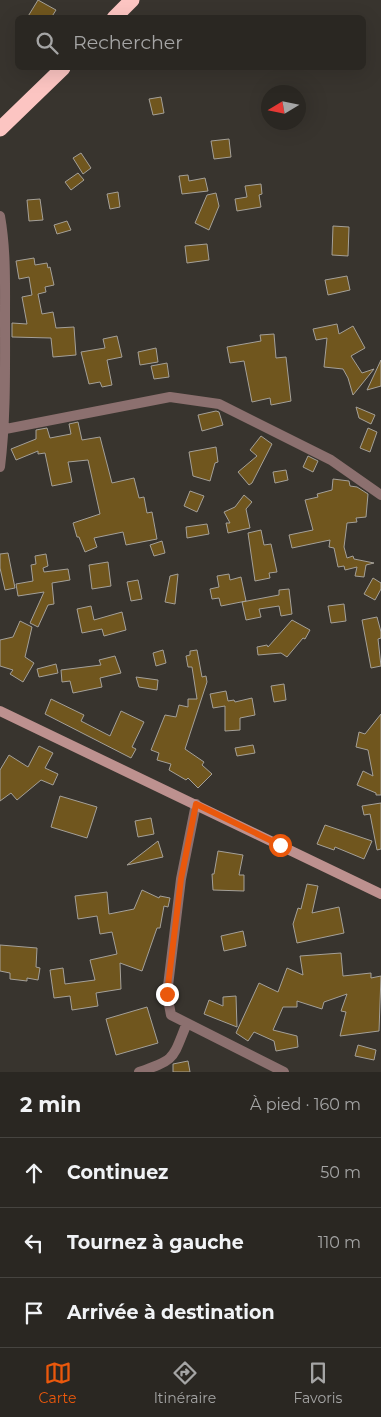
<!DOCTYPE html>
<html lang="fr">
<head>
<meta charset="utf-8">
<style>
	:root { --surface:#2a2722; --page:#322f2a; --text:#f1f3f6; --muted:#a5a5a5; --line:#464440; --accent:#ea580c }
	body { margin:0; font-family:Montserrat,sans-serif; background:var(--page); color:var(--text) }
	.compass { position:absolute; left:261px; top:85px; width:45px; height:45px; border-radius:50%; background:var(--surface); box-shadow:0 5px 20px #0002; rotate:260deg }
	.stop { position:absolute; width:15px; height:15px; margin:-11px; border:4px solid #ea580c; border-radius:50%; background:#fff }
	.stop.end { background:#ea580c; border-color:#fff; box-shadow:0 1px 5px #0008 }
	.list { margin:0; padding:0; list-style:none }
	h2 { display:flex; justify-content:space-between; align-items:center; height:65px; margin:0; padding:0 20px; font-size:21px }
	h2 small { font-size:16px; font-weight:400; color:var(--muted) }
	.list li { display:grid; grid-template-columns:32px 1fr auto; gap:15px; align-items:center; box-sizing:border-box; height:70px; padding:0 20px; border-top:1px solid var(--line) }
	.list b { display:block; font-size:19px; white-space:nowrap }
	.list em { font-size:16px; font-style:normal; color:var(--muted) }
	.icon { flex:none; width:28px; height:28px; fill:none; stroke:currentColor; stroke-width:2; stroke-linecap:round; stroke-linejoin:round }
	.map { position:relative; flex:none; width:381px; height:1072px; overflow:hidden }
	.search { position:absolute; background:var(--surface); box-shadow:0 5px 20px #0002; left:15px; right:15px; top:15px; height:55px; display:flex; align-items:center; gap:12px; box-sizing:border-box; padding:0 18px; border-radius:8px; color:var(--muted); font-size:19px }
	.sheet { height:275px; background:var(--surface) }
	nav { display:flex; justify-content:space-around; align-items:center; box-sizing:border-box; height:70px; border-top:1px solid var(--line); background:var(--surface); font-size:14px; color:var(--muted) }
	nav a { display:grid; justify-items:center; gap:2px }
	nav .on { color:var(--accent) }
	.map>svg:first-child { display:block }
</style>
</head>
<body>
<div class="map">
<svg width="381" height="1072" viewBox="0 0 381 1072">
	<rect width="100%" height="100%" fill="#38342e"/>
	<path fill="#70561e" stroke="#a4a099" d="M38,0l18,10 -5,8h-24z
		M161,97l3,16 -11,2 -4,-16z
		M229,139l2,18 -17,2 -3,-18z
		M81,153l10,15 -8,6 -10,-16z
		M78,173l6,7 -13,10 -6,-8z
		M188,175l1,6 16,-3 3,13 -26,3 -3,-18z
		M261,184l1,10 -3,1 2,12 -24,4 -2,-12 12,-2 -2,-11z
		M118,192l2,15 -10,2 -3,-15z
		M216,193l3,13 -10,24 -14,-7 12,-28z
		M40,199l3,21 -14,1 -2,-21z
		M67,221l4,9 -14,4 -3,-9z
		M333,226l16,1 -1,29 -16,-1z
		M207,244l2,16 -22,3 -2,-17z
		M34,258l1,7 12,-2 1,5 2,-1 4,18 -9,2 1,5 -8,2 4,20 11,-2 3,16 18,-1 2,28 -23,2 -2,-19 -39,-1v-14l15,1 -5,-27 10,-2 -3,-18 -10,2 -3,-18z
		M347,276l3,14 -22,5 -3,-15z
		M337,324l2,10 14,-8 12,22 -14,8 11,17 12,-4 -21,26 -5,-17 -5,-9 -19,-2 3,-29 -11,2 -3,-11z
		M274,334l2,24 10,-1 5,44 -20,4 -1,-7 -18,4 -8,-41 -14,2 -3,-16 34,-6 -1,-6z
		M117,336l5,21 -15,3 5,25 -10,2 -2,-5 -11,2 -8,-32 24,-4 -2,-9z
		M156,348l2,14 -18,3 -2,-13z
		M381,360v26l-14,4z
		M167,363l2,14 -15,2 -3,-13z
		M356,407l19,8 -4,9 -12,-6z
		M216,411l3,1 4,13 -21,6 -4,-16z
		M78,422l4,18 18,-3 12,46 22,-5 5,20 5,-1 3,16 5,-1 5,27 -31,6 -3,-13 -29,6 3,9 -12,5 -6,-15h-2l-4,-14 27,-9 -12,-54 -20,2 4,20 -20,4 -7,-33 -7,1v-3l-22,9 -5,-11 25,-10v-9l11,-2 3,10 21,-4 -2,-10z
		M368,428l9,4 -7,20 -10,-4z
		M261,436l11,8 -20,39 -3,2 -11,-13 19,-16 -7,-6z
		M216,447l2,15 -3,1 -5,18 -17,-5 -4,-24z
		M308,456l10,5 -5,11 -10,-5z
		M286,470l2,10 -13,3 -2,-11z
		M333,479l16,2 1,5 7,1 11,7 -2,23 -10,1 1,4 -10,1 -3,24 3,11 6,-2 1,3 20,4 -8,2 -2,12 -9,-1 2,-9 -12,3 -1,-4 -6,1 -4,-19 -5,-1 1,-7 -38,8 -3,-13 24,-5 -8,-30 13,-3 -1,-3 15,-4z
		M190,491l14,5 -7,16 -13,-6z
		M244,495l8,7 -6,7 4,19 -22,5 -2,-10h4l-6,-11 11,-5z
		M207,524l2,10 -22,4 -1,-11z
		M261,530l3,15 7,-1 6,28 -8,1 1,5 -15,3 -7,-48z
		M162,541l3,12 -11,3 -4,-11z
		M8,553l7,35 -10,2 -5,-22v-14z
		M46,554l2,12 -5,2 1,4 24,-3 2,11 -18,3 2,21 -6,1 -10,22 -8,-4 14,-31 -26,4 -2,-12 17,-3 -2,-16 5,-1 -1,-8z
		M108,562l3,24 -19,3 -3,-24z
		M178,574l-3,30 -10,-2 5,-26z
		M229,574l1,6 11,-3 5,24 -25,5 -2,-8 -7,1 -2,-10 9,-2 -2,-11z
		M373,578l8,5v6l-6,11 -11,-6z
		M138,580l4,19 -11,2 -4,-19z
		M289,589l3,25 -11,2 -2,-10 -20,3 2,8 -15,3 -4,-18 37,-7v-5z
		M344,604l2,17 -15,2 -3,-17z
		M91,606l3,14 28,-8 4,18 -22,6 -2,-7 -20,4 -5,-24z
		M377,617l4,15v6l-3,1 3,27 -10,2 -9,-48z
		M292,620l18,10 -5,9 -2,-1 -16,19 -6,-4 -23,2 -1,-8 10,-2 1,2z
		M20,621l12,6 -7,30 9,6 -11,19 -13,-8 3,-4 -13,-4v-26l13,-3z
		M163,650l3,13 -10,3 -3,-13z
		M197,650l5,27 4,-1 1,6 -22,67 19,13 -2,3 10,9 -14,14 -10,-10 -2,2 -17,-10 2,-6 -14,-4 2,-7 -8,-3 14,-35 11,2 3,-12 9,2v-8h9l-5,-32h-4l-2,-11 4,-1v-4z
		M115,656l6,17 -21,5 2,9 -29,6 -3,-12 -8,1 -1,-12 40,-5 -2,-5z
		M56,664l2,9 -19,4 -2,-8z
		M136,677l22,3 -1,10 -18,-3z
		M284,684l2,16 -12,2 -3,-16z
		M226,691l2,10 6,-1 1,2 17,-4 3,17 -15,3v12l-15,1v-25l-12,2 -3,-14z
		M51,699l33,16 -3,6 29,15 11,-25 23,11 -12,25 4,2 -5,9 -86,-44z
		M381,714v81h-5v-2l-19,-8 6,-14 10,5 -5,-26 -12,-3 3,-15 6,2z
		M253,745l2,8 -18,3 -2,-8z
		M39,746l14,7 -8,15 13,6 -5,11 -12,-5 -24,20 -6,-7 -11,8v-31l9,-15 19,12z
		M60,796l37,11 -10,31 -36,-11z
		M381,803v46l-4,1 -7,-36 -6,1 -2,-9z
		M151,818l3,16 -16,3 -3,-16z
		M325,825l47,16 -8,18 -29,-12 -1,3 -17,-6z
		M158,841l5,16 -36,8z
		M218,851l25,4 -4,20h5v16l-31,-1 -1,-16h2z
		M307,884l11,2 -6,27 27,-6 5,26 -47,10 -4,-19 5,-16 3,1z
		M142,890l17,8 1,-2 10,2 -2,9 -4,-1 -4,22h-3l-15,43 -22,-8 1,26 -25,4 2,13 -26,4 -2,-14 -16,2 -4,-28 13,-2 2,16 30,-4 -5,-20 27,-6 -5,-22 -12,2 -3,-18 -19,3 -3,-23 32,-4 2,22 25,-5z
		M243,931l3,15 -22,5 -3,-15z
		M0,945l37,3 -1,19 4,1 -2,12 -11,-2v3l-17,-2v-6l-10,-2z
		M341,953l2,23 28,-3v5l10,-2 -2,55 -39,5 6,-24 -5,-1 6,-17 -23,8 -2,7 -25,-8v6h-14l-10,23 24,6 1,11 -22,4 -2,-10 -20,-9 -6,9 -12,-8 23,-50 19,9 9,-24 16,7 -3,-19z
		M236,996l1,31 -33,-13 5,-14 14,6v-9z
		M147,1007l11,36 -42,12 -10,-36z
		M358,1045l18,5 -2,10 -19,-4z
		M188,1061l2,11h-17v-8z"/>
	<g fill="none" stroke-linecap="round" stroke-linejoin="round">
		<path stroke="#8c706f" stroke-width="10" d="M0,216c6,34 5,68 5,102 0,50 1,100 -5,149
			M0,430l170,-33 49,7 112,56 50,35
			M196,804l-15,75 -14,115 4,21 113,57
			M139,1072c38,-13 33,-13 48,-49"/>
		<path stroke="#bd918f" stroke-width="10" d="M0,711l381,183"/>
		<path stroke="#fcc5c2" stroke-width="15" d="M114,18l18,-18
			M0,129l63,-61"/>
	</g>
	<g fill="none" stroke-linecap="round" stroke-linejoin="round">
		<path stroke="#ea580c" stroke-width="6" d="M167,994l14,-115 15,-75 84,41"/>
	</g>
</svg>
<svg class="compass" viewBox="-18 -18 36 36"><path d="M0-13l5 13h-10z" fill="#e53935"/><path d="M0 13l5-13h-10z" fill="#a5a5a5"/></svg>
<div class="stop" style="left:280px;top:845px"></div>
<div class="stop end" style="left:167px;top:994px"></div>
<div class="search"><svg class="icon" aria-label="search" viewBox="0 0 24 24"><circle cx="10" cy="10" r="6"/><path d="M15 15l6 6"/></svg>Rechercher</div>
</div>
<section class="sheet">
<h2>2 min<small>À pied · 160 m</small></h2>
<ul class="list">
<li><svg class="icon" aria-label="ahead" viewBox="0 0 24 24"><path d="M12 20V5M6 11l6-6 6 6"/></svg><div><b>Continuez</b></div><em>50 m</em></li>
<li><svg class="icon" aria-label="left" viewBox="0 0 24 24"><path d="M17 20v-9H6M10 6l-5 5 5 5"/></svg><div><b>Tournez à gauche</b></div><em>110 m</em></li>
<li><svg class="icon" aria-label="arrive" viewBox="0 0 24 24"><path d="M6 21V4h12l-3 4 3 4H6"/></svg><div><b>Arrivée à destination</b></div></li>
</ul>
</section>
<nav>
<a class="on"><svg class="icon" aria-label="map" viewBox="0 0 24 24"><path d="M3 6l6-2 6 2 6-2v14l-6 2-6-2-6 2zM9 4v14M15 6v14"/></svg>Carte</a>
<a><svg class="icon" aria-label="directions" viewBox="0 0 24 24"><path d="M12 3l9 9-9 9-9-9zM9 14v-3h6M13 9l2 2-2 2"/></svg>Itinéraire</a>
<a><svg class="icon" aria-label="saved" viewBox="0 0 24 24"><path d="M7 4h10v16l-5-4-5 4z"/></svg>Favoris</a>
</nav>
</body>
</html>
